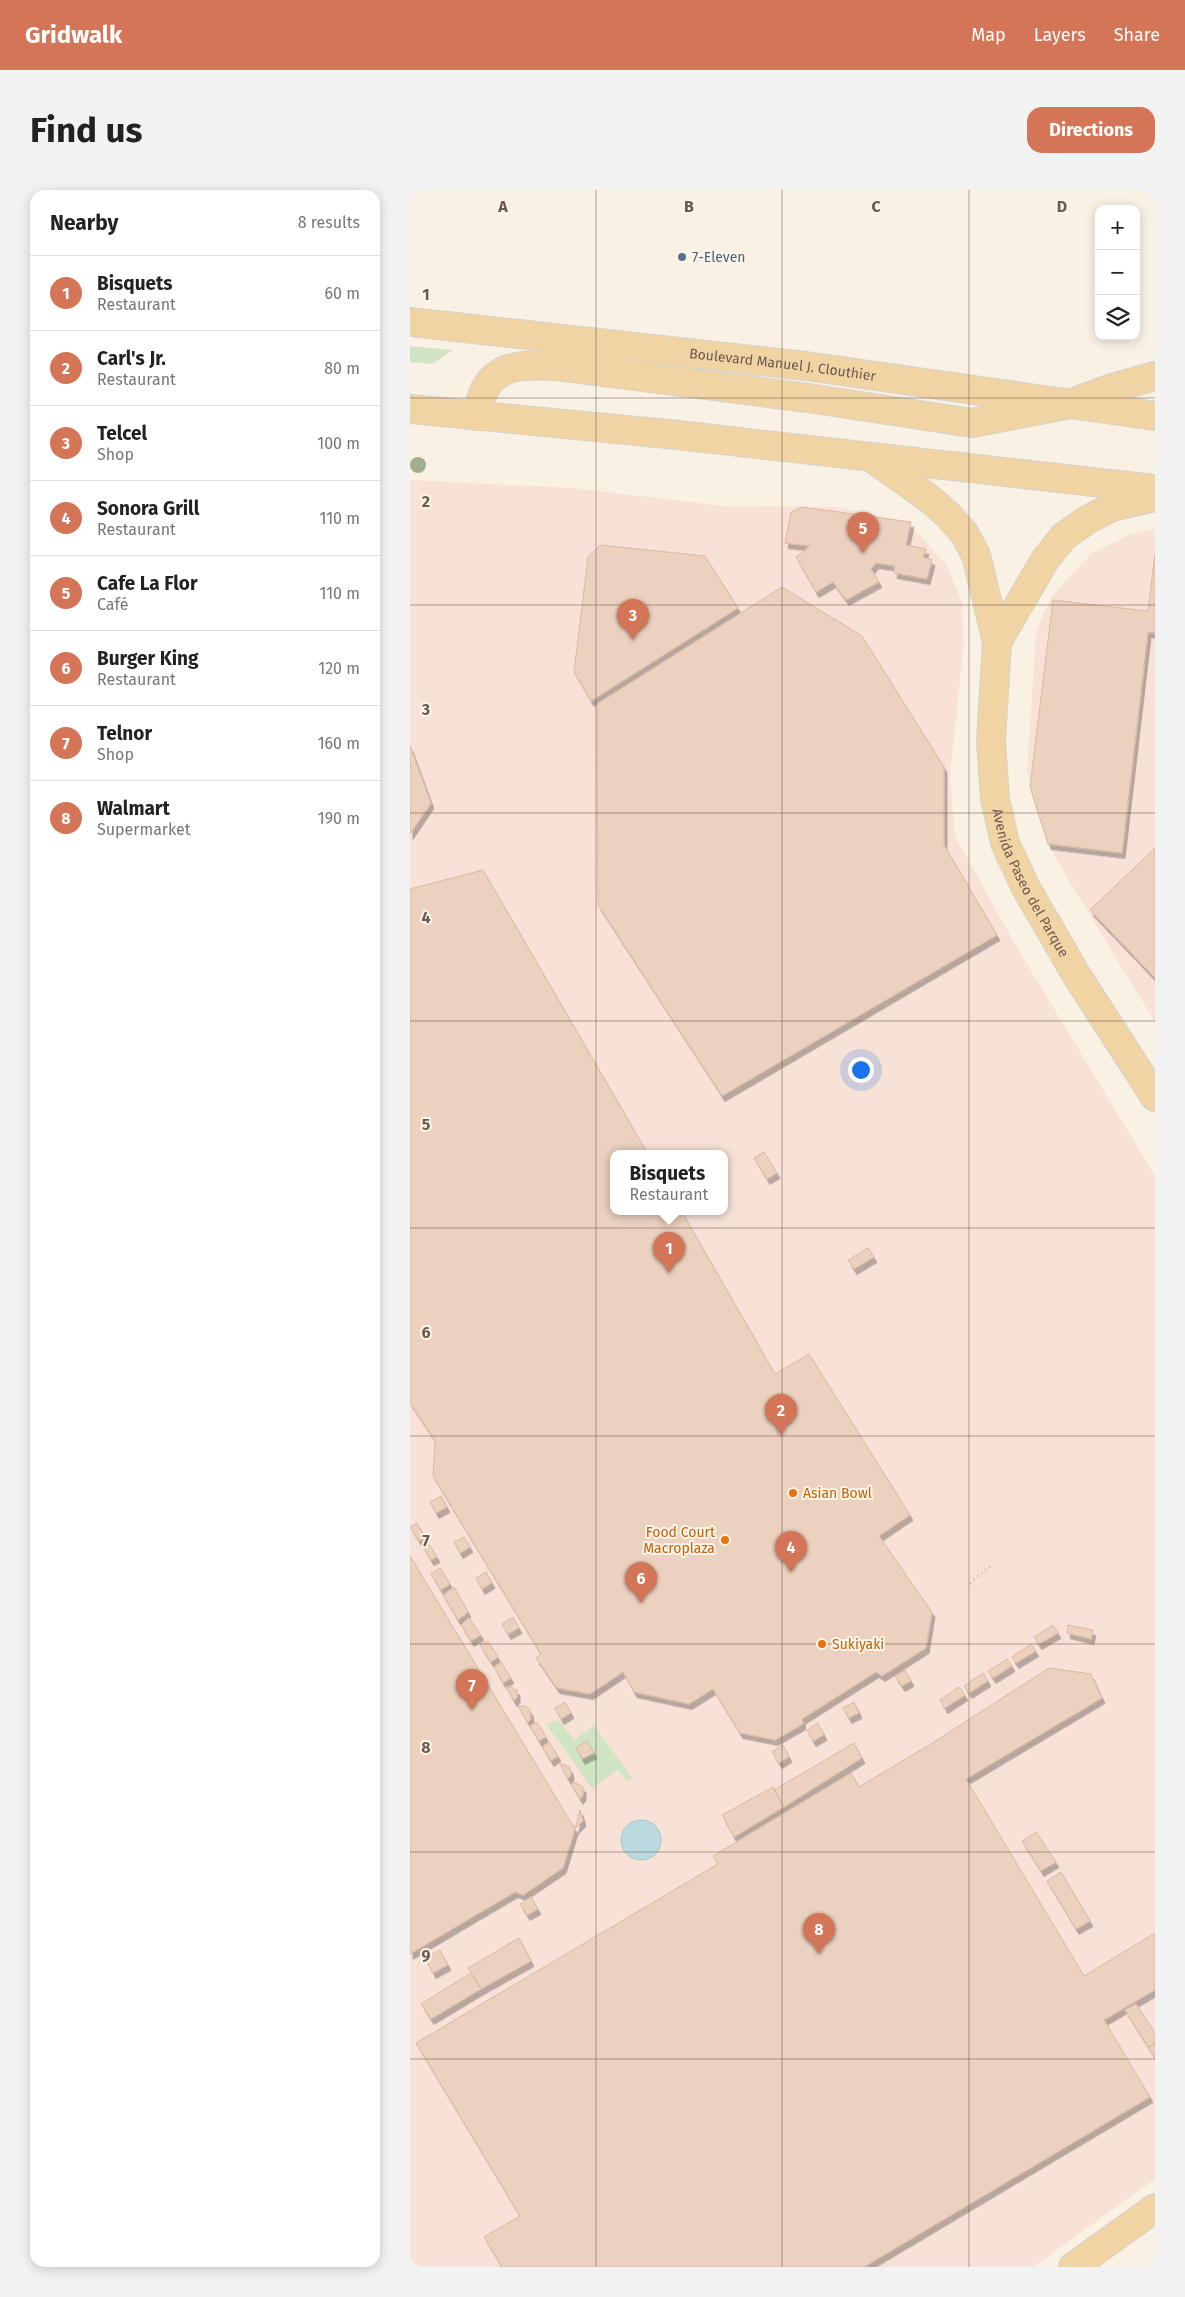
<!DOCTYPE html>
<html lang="en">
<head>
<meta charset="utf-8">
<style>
	:root { --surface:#fff; --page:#f2f2f2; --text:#222; --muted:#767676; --line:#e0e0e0; --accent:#d47557 }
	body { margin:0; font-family:"Fira Sans",sans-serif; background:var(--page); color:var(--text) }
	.controls { position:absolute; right:15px; top:15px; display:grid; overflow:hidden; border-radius:10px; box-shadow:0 2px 12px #0003 }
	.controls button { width:45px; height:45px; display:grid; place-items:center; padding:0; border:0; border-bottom:1px solid var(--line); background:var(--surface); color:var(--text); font:25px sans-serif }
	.you { position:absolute; left:450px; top:879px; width:18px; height:18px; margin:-12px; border:4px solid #fff; border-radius:50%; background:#1a73e8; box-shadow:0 0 0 8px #1a73e833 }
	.badge { display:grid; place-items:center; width:32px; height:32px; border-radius:50%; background:var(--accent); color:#fff; font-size:16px; font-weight:700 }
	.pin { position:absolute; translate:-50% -41px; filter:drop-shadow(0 1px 2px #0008) }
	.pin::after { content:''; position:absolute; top:26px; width:18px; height:15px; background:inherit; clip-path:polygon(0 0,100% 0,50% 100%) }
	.popup { position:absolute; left:200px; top:960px; width:118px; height:65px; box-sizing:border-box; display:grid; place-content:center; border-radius:10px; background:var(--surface); filter:drop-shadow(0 1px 4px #0005); font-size:16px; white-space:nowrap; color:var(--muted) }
	.popup b { font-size:19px; color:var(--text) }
	.popup::after { content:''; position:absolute; left:50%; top:100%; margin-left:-10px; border:10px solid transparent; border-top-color:var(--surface) }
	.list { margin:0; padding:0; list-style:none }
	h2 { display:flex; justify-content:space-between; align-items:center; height:65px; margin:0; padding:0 20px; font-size:21px }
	h2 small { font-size:16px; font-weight:400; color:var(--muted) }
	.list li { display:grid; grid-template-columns:32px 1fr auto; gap:15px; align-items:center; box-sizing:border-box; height:75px; padding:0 20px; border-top:1px solid var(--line) }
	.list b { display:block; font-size:19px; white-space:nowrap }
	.list p { margin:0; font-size:16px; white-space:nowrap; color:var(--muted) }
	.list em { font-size:16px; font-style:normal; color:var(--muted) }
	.icon { flex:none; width:28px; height:28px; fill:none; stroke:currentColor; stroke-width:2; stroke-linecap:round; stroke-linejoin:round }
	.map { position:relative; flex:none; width:745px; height:2077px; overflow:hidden; border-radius:15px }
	header { display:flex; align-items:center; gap:30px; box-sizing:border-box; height:70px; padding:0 25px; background:var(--accent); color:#fff }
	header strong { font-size:24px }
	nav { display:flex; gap:28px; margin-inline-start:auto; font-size:18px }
	.intro { display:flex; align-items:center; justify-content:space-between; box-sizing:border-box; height:120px; padding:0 30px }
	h1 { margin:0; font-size:35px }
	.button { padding:12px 22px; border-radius:15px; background:var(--accent); color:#fff; font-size:18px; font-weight:700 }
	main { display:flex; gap:30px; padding:0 30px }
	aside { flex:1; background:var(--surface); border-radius:15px; box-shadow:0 2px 12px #0003 }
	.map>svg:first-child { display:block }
</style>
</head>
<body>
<header>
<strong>Gridwalk</strong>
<nav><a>Map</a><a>Layers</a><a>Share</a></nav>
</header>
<div class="intro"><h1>Find us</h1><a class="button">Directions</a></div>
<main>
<aside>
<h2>Nearby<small>8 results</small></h2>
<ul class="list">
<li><span class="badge">1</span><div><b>Bisquets</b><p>Restaurant</p></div><em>60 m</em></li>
<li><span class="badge">2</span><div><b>Carl's Jr.</b><p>Restaurant</p></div><em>80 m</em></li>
<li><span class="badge">3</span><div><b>Telcel</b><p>Shop</p></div><em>100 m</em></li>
<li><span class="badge">4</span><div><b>Sonora Grill</b><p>Restaurant</p></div><em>110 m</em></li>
<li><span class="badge">5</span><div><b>Cafe La Flor</b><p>Café</p></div><em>110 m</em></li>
<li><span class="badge">6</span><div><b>Burger King</b><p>Restaurant</p></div><em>120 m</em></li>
<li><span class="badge">7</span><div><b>Telnor</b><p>Shop</p></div><em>160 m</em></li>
<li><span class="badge">8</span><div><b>Walmart</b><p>Supermarket</p></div><em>190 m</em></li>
</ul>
</aside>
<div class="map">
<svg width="745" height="2077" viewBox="0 0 745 2077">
	<defs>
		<filter id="shadow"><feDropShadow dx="3" dy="5.5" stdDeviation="0" flood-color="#0004"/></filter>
	</defs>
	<rect width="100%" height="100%" fill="#f9f1e3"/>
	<path fill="#f8e2d8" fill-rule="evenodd" d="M0,290l163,8 151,18 114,1 52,12 28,14 29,33 15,36 2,39 -14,135 5,60 60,108 140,232v1003l-122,88h-623zM204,964h110v58h-110z
		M745,339v493l-101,-166 -27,-84 9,-141 16,-35 40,-43 39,-19z"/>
	<path fill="#d1e4c4" d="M0,156l43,4 -21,14 -22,-2z
		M149,1530l15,20 20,-15 38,53 -5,3 -9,-11 -26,18 -46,-64z"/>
	<path fill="#bbdae0" stroke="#a2c8d0" d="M211 1650a20 20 0 1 1 40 0a20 20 0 1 1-40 0Z"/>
	<path fill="#ebd1be" stroke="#dbb8a1" filter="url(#shadow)" d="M392,317l109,15 -5,23 20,4 -3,8 9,3 -5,19 -33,-6 1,-7 -19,-3 -5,6 8,13 -33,18 -13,-18 -17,10 -20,-35 14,-11 -25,-3 6,-31z
		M190,355l105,11 33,52 -147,93 -17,-29 14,-115z
		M745,364v79l-7,-1 -26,221 -74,-9 -18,-57 23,-187 95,11z
		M372,397l80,49 82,131v78l53,90 -275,161 -124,-191 -1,-201z
		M0,556l21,57 -21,31z
		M745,658v130l-65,-68z
		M73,680l165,284h-34v58h68l93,162 34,-20 101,161 -31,21 53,76 -6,36 -44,28 -6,-4 -74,47 1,5 -28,16 -35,-7 -27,-44 -24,15 -55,-12 -11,-20 -33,22 -33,-6 -21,-30 5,-4 -108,-178 2,-36 -25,-37v-514z
		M354,962l13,21 -10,6 -13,-21z
		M458,1058l6,9 -20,12 -6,-9z
		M31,1306l6,11 -11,6 -6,-11z
		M7,1333l8,14 -6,4 -9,-14z
		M54,1347l6,10 -10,6 -6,-11z
		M17,1351l10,16 -6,3 -9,-15z
		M0,1366l165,273 -12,39 -40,27 -8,-3 -105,62z
		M30,1378l10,16 -9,6 -10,-16z
		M76,1382l6,11 -10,6 -6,-11z
		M44,1397l14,25 -10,8 -15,-25z
		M103,1427l6,11 -11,6 -6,-10z
		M59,1428l12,17 -10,6 -10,-16z
		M643,1435l5,8 -19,11 -5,-7z
		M658,1435l25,5 -2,9 -24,-6z
		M78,1451l10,16 -7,5 -11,-17z
		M621,1454l5,7 -20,12 -4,-6z
		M597,1469l5,7 -19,12 -5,-7z
		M91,1472l10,16 -8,5 -9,-16z
		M639,1478l42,6 11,24 -136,81 118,197 71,-43v57l-51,30 46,77 -286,170h-362l-18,-30 36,-21 -104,-173 302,-179 -5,-8 138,-83 8,14 72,-43z
		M495,1480l6,11 -9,5 -7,-10z
		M573,1483l5,8 -19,12 -5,-7z
		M96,1497h5l6,3v7l-3,4z
		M549,1497l6,8 -20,13 -5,-8z
		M155,1512l6,11 -10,6 -6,-11z
		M444,1512l5,11 -10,5 -6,-10z
		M108,1516h8l4,4 1,8 -3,5z
		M127,1532l9,15 -7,4 -9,-15z
		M408,1533l6,12 -11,6 -6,-11z
		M177,1551l7,12 -12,6 -6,-11z
		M139,1552l9,14 -7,5 -9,-14z
		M444,1553l8,15 -78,49 -10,-17z
		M373,1555l6,12 -10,6 -7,-11z
		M150,1574h4l6,4 1,7 -3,4z
		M166,1593l7,4v8l-3,4 -9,-15z
		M363,1597l11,20 -50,30 -12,-22z
		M170,1620l3,11 -8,8z
		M626,1642l20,30 -15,9 -19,-30z
		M651,1682l29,49 -14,8 -29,-48z
		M121,1707l7,12 -11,6 -7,-11z
		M109,1748l12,23 -50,28 -13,-21z
		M30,1760l8,15 -15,8 -8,-15z
		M61,1783l10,16 -50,30 -10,-15z
		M726,1814l19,29v11l-7,3 -23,-37z
		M745,1854v15l-7,-12z"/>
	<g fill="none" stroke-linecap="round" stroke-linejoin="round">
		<defs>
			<g id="major">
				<path id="s1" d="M0,132l396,44 349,50"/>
				<path d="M0,219l268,26 477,54"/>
				<path d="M66,226c3,-9 5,-20 9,-27 15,-27 45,-24 72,-23l251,32 164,25 94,-18 43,-16 46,-13"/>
				<path id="s2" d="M461,267l60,43 17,15 16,18 12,22 21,87 -6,99 4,58 10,44 21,45 51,88 78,121"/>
				<path d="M587,452l48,-82 18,-23 24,-17 25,-13 43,-10"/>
				<path d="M663,2077l82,-59"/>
			</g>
		</defs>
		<use href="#major" stroke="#d6d1cd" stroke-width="30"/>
		<path stroke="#cfb4a2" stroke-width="3" stroke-dasharray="1 4" stroke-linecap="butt" d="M560,1393l23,-19"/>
		<use href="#major" stroke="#f0d4a3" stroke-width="28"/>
	</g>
	<circle fill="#9fae8e" cx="8" cy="275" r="8"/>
	<path fill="none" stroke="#6e594d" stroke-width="1" stroke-opacity="0.55" d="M186,0v2077M372,0v2077M559,0v2077M0,208h745M0,415h745M0,623h745M0,831h745M0,1038h745M0,1246h745M0,1454h745M0,1662h745M0,1869h745"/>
	<circle fill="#5c6f8a" stroke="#fcf5e9" stroke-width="2" cx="272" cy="67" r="5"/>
	<g fill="#e8710a" stroke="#fcf5e9" stroke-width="2">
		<circle cx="383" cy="1303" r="5"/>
		<circle cx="315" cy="1350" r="5"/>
		<circle cx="412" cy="1454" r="5"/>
	</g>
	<g text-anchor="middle" stroke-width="4" stroke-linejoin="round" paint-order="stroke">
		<g font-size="14" fill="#4e5e75" stroke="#fcf5e9" text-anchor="start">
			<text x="282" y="72">7-Eleven</text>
		</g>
		<g font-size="14" fill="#6e594d" stroke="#fcf5e9">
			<text dy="5" stroke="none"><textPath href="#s1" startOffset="375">Boulevard Manuel J. Clouthier</textPath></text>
			<text dy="5" stroke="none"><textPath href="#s2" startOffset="484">Avenida Paseo del Parque</textPath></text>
		</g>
		<g font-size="14" fill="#c56008" stroke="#fcf5e9" text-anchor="start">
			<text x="393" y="1308">Asian Bowl</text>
			<text x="305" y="1347" text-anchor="end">Food Court<tspan x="305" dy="16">Macroplaza</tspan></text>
			<text x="422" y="1459">Sukiyaki</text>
		</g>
	</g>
	<g font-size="16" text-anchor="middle" font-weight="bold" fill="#6e594d" stroke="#fcf5e9" stroke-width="4" stroke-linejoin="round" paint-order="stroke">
		<text x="93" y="22">A</text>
		<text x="279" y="22">B</text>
		<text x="466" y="22">C</text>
		<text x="652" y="22">D</text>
		<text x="16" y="110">1</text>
		<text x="16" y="317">2</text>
		<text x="16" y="525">3</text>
		<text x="16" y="733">4</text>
		<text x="16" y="940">5</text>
		<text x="16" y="1148">6</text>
		<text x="16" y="1356">7</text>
		<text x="16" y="1563">8</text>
		<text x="16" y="1771">9</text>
	</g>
</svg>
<div class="controls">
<button>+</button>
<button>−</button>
<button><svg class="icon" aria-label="layers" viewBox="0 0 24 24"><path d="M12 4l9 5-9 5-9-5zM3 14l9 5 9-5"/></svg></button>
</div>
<div class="you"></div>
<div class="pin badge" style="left:259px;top:1083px">1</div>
<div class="popup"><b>Bisquets</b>Restaurant</div>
<div class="pin badge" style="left:371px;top:1245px">2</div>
<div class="pin badge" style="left:223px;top:450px">3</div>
<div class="pin badge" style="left:381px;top:1382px">4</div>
<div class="pin badge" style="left:453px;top:363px">5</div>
<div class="pin badge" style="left:231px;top:1413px">6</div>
<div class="pin badge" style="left:62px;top:1520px">7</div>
<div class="pin badge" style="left:409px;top:1764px">8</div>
</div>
</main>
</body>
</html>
